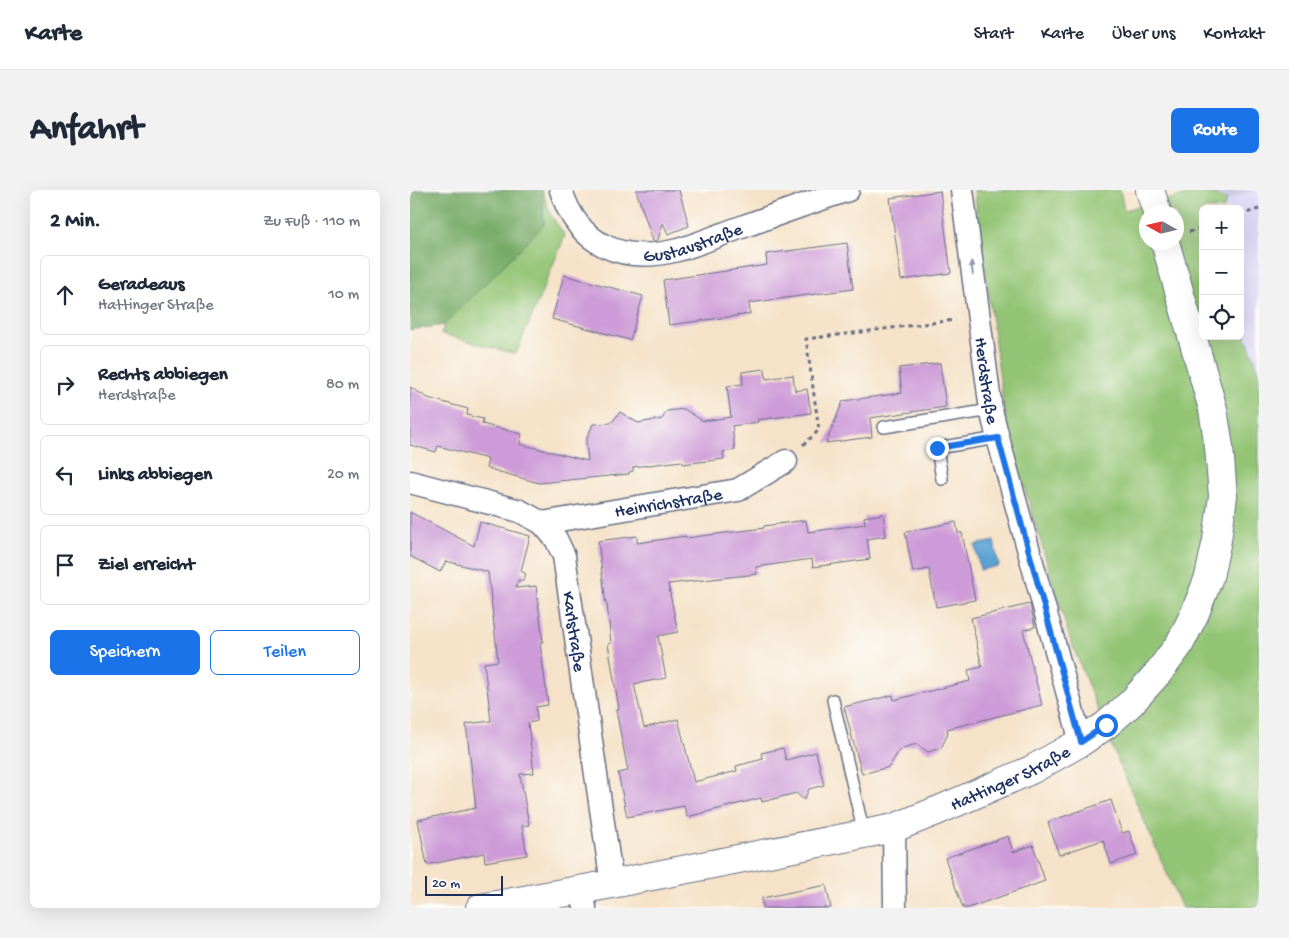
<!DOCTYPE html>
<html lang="de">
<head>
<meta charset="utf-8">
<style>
	:root { --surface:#fff; --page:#f2f2f3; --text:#1f2937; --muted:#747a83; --line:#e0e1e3; --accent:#1a73e8 }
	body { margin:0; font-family:"Gochi Hand",sans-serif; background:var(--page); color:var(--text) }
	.controls { position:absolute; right:15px; top:15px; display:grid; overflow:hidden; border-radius:8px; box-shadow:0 5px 20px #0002 }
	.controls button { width:45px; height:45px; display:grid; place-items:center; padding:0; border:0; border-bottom:1px solid var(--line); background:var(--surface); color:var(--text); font:25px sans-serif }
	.compass { position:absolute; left:729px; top:15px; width:45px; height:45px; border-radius:50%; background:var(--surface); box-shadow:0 5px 20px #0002; rotate:278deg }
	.scale { position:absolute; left:15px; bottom:12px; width:78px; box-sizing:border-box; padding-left:5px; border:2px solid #1b2f5e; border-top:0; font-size:14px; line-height:18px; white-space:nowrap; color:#1b2f5e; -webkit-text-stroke:4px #fdfcf7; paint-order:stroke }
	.stop { position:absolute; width:15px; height:15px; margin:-11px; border:4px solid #1a73e8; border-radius:50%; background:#fff }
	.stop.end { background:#1a73e8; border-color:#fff; box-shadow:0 1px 5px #0008 }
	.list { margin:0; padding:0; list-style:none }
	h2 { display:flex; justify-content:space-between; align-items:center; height:65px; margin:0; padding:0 20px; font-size:21px }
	h2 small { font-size:16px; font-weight:400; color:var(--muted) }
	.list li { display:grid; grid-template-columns:32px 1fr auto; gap:15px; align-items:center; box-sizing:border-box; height:80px; margin:0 10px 10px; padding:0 10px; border:1px solid var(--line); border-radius:8px }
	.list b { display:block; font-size:19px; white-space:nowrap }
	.list p { margin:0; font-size:16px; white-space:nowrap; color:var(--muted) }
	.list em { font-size:16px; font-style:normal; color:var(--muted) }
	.actions { display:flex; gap:10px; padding:15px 20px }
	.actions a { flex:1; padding:11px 0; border:1px solid var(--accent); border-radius:8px; text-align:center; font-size:18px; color:var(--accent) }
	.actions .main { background:var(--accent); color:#fff }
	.icon { flex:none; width:28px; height:28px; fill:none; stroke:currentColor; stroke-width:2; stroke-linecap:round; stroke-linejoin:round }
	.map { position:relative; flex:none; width:849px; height:718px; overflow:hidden; border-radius:8px }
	header { display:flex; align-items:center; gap:30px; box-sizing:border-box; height:70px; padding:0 25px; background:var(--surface); border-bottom:1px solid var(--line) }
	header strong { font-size:24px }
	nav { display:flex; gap:28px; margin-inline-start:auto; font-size:18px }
	.intro { display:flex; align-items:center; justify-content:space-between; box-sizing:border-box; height:120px; padding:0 30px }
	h1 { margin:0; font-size:35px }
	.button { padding:12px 22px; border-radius:8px; background:var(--accent); color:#fff; font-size:18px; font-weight:700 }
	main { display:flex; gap:30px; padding:0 30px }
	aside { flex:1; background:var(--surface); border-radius:8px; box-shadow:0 5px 20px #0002 }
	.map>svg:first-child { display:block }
</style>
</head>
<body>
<header>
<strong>Karte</strong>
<nav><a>Start</a><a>Karte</a><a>Über uns</a><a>Kontakt</a></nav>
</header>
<div class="intro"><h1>Anfahrt</h1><a class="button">Route</a></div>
<main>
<aside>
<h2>2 Min.<small>Zu Fuß · 110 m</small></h2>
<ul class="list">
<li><svg class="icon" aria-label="ahead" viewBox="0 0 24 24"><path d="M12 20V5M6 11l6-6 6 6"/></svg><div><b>Geradeaus</b><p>Hattinger Straße</p></div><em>10 m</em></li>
<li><svg class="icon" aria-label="right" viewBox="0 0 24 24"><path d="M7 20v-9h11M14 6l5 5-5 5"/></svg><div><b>Rechts abbiegen</b><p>Herdstraße</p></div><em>80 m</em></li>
<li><svg class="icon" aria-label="left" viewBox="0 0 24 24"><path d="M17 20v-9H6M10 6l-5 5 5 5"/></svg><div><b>Links abbiegen</b></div><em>20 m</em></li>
<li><svg class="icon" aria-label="arrive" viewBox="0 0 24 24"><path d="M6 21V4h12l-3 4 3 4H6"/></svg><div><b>Ziel erreicht</b></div></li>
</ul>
<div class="actions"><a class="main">Speichern</a><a>Teilen</a></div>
</aside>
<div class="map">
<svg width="849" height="718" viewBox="0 0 849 718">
	<rect width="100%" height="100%" fill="#fdfcf7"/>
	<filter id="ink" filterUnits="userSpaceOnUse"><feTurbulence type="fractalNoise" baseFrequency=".02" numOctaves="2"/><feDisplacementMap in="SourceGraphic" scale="10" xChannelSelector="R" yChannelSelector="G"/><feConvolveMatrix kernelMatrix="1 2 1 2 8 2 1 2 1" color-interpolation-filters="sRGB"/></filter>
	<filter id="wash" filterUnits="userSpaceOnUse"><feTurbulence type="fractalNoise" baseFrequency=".0096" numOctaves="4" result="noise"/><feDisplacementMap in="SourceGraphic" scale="20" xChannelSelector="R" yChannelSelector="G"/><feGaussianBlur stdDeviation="1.12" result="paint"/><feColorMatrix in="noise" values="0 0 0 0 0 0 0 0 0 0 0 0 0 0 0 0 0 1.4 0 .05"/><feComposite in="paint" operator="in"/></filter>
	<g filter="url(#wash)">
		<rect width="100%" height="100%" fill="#f5e2c8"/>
		<path fill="#dbd6f7" d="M844,0h5v181l-19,-49v-113h-17l4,-9z"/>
		<path fill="#c1c2dd" d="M792,0h52l-27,10z"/>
		<path fill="#93c474" stroke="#577a69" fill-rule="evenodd" d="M132,0l9,25 14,21 -49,118 -75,-20 3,-9 100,-100z
			M564,0h146l4,20 79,-19 24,9 -4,9h-20v127h37v-14l19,49v537h-77l-69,-159 -44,-113 -62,-207zM736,22h30v30h-30z"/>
		<path fill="#76aa66" stroke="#486c62" d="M0,0h132l2,35 -100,100 -34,5z"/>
		<path fill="#5aa2d1" stroke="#3a6898" d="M584,351l5,25 -19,4 -5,-25z"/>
		<g id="blocks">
			<path fill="#cd9cd8" d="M226,0h43l10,36 -21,8 -5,-11 -5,17 -5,1z
				M530,1l11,82 -50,7 -11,-82z
				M437,53l6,46 -104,14 1,11 -81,11 -6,-45 104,-15 -1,-11z
				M154,85l79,21 -13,44 -78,-21z
				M530,173l6,44 -76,11 2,19 -46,6 17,-42 59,-8 -3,-25z
				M355,179l1,10 27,-4 2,16 12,-2 4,24 -54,7 1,2 -26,4 3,24 -12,2 1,7 -41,5 -1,-3 -49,6v4l-4,1v2l-90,9 -53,-15 2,-9 -50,-13 -2,6 -26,-7v-58l18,11 40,11 -1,6 16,4 -1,5 40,10 -2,10 68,17 -2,-20 7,-17 18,-1 9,-11 18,11 24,-4 5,-8 17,-2 19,12 28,-4 -4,-31 16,-2 -1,-12z
				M0,322l64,34 6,-24 50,14 -9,35 5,3 -3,7 -5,-1 -2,8 20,-2 7,56h-3l8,63 -12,2 1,14 -9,2 6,50 -14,1 9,51 -7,1 5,29 -42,7 -1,-9 -57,12 -9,-45 58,-12 -10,-84 25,-3 -7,-58 14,-2 -10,-89 -42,-11 -6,11 -30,-16z
				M473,324l3,22 -19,3 3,20 -57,8 -1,-8 -56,8 1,7 -89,10 10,48 -20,4 8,42 -32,6 10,44 34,-9 16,63 43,-11 -1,-5 27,-7 -2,-6 22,-5 3,12 30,-8 8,33 -15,4 -5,11 -8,-7 -34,9 -1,-4 -74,19 -3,-11 -57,11 -9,-44 10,-2 -12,-61 3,-1 -11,-65 3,-1 -4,-39h-1l-8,-63 39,-5v7l49,-7v2l78,-10v-2l42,-6 2,12 57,-8 -1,-7z
				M546,332l2,11h4l13,67 -39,7 -7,-38 -16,3 -8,-40z
				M620,414l5,23 -12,3 19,75 -95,24 1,5 -7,14 -13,4 -12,-8 -16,5 -11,18 -27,7 -18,-67 49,-12 1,5 76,-19 -2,-11 14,-3 -11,-49z
				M701,610l11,33 7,-2 8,24 -26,9 -8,-24 -44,15 -11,-33z
				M598,646l5,16 20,-7 12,36 -77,27h-5l-18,-50z
				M416,695l5,23h-68l-1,-10z"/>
		</g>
	</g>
	<g filter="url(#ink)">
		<use href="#blocks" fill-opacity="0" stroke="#676e83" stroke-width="1"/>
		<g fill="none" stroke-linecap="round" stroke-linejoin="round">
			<defs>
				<path id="lane" d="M474,237l107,-17
					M532,289l-5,-31 61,-10
					M423,510l31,134"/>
				<g id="street">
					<path id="s1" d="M151,0c17,56 62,74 117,60 21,-6 41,-15 61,-22 36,-13 72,-26 109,-38"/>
					<path id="s2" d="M552,0l29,220 7,28 83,304"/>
					<path id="s3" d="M0,292l110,29 22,12 14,16 8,17 48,328"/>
					<path id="s4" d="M132,333l196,-33 48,-29"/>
					<path d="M484,638l1,80"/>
					<path d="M172,699l3,19"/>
				</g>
				<g id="secondary">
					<path d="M740,0l7,22"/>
					<path id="s5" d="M70,718l132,-24 282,-56 45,-18 92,-40 50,-28 25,-17 25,-22 27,-30 21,-28 16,-32 14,-36 8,-37 6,-44 -4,-49 -6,-38 -48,-167"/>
				</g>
			</defs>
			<use href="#lane" stroke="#676e83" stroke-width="14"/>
			<use href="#street" stroke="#676e83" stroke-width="25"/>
			<use href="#secondary" stroke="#676e83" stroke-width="30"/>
			<path stroke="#676e83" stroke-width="3" stroke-dasharray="4 4" stroke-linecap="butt" d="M830,25l19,-6
				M779,42l14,-4
				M393,255l16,-15 -13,-91 149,-19"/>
			<use href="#lane" stroke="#fff" stroke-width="11"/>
			<use href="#street" stroke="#fff" stroke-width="22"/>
			<use href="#secondary" stroke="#fff" stroke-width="28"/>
		</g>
		<defs><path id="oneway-solid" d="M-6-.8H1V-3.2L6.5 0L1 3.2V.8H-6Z" transform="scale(1.25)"/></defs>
		<use fill="#8d97ae" href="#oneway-solid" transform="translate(562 78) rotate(-97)"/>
	</g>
	<g fill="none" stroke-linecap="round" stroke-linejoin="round" filter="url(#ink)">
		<path stroke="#1a73e8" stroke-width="6" d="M527,258l61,-10 83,304 25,-17"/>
	</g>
	<g text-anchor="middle" stroke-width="4.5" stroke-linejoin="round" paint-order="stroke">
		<g font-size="18" fill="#1b2f5e" stroke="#fdfcf7">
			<text dy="6" stroke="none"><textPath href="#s1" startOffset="164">Gustavstraße</textPath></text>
			<text dy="6" stroke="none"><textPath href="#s2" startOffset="192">Herdstraße</textPath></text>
			<text dy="6" stroke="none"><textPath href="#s4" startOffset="128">Heinrichstraße</textPath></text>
			<text dy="6" stroke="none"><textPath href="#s3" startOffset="255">Karlstraße</textPath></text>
			<text dy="6" stroke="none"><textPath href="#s5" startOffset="548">Hattinger Straße</textPath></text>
		</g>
	</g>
</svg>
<div class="controls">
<button>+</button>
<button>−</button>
<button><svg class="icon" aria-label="locate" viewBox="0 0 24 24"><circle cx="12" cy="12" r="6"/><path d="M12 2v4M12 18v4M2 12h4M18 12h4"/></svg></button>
</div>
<svg class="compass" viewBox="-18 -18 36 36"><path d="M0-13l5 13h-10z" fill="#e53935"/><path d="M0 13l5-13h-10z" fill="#747a83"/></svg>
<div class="scale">20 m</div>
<div class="stop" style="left:696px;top:535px"></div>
<div class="stop end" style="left:527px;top:258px"></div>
</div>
</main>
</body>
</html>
